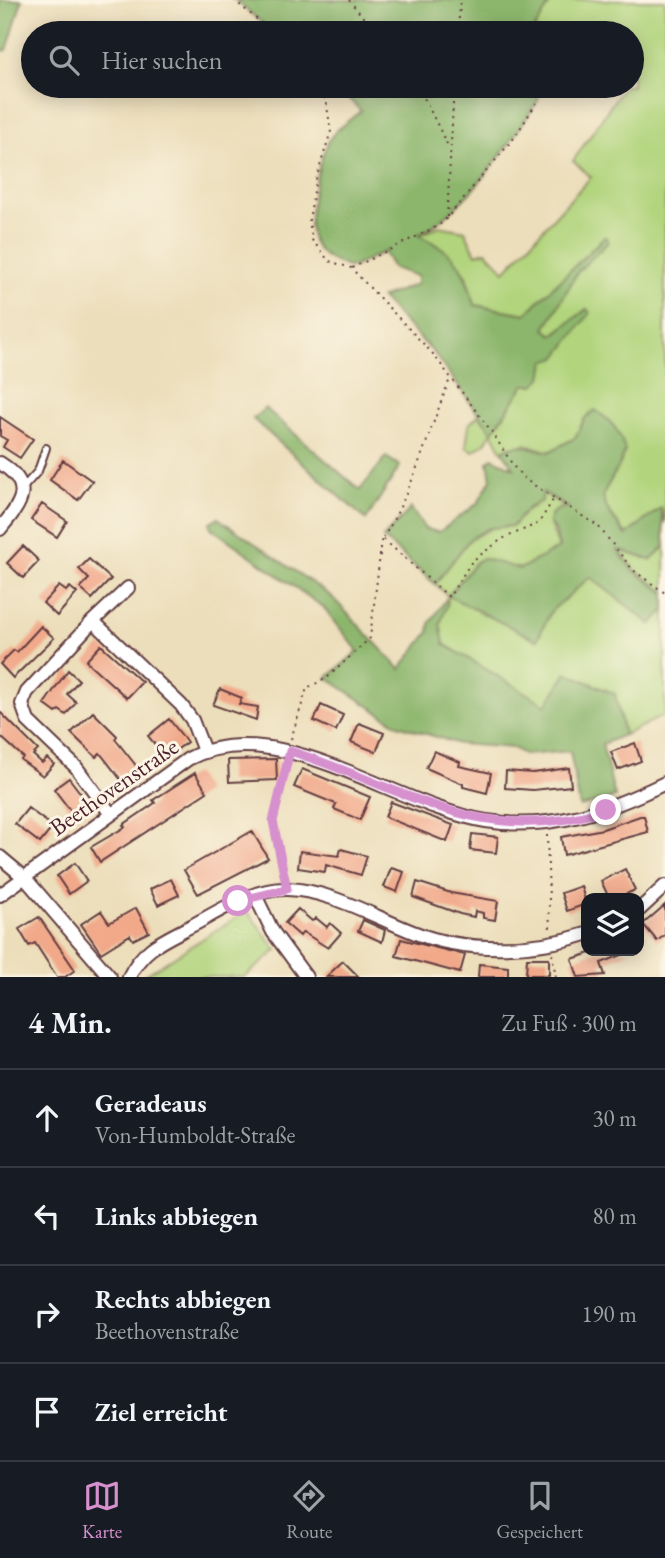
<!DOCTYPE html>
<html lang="de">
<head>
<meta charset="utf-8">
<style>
	:root { --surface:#171b24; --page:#242831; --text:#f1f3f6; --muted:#9ea1a6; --line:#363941; --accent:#d690ce }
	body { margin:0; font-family:"EB Garamond",serif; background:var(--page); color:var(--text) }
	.controls { position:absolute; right:21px; bottom:21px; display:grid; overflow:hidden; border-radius:14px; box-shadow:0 4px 18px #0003 }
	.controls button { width:63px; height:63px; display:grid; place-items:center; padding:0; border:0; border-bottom:2px solid var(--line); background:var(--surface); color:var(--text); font:35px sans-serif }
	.stop { position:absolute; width:21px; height:21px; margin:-16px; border:5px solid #d690ce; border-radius:50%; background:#fff }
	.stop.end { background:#d690ce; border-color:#fff; box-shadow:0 2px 7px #0008 }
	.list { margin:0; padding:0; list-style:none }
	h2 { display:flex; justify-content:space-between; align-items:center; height:91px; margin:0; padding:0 28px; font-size:30px }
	h2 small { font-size:23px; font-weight:400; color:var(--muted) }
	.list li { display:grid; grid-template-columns:46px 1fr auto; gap:21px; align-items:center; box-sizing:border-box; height:98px; padding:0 28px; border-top:2px solid var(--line) }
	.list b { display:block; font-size:26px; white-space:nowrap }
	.list p { margin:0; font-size:23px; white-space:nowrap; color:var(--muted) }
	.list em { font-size:23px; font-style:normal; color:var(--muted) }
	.icon { flex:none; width:38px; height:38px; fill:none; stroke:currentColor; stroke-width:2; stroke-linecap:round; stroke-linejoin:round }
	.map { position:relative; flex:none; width:665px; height:977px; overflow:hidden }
	.search { position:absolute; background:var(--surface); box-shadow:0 4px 18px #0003; left:21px; right:21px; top:21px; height:77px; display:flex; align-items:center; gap:18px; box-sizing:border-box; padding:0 24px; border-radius:38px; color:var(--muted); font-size:26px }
	.sheet { height:483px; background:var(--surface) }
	nav { display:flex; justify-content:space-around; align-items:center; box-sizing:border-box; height:98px; border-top:2px solid var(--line); background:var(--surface); font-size:19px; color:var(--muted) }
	nav a { display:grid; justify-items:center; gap:4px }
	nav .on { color:var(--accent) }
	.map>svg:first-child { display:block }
</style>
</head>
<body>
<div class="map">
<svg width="665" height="977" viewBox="0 0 665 977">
	<rect width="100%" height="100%" fill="#fcf5e5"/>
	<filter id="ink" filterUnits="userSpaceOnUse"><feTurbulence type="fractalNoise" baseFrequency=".0143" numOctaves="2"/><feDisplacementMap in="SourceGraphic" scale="14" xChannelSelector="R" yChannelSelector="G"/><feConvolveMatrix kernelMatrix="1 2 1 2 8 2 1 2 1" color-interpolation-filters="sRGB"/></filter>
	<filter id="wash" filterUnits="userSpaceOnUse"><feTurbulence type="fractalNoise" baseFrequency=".00686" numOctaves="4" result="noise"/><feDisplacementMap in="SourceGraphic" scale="28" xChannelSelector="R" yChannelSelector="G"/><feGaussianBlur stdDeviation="1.57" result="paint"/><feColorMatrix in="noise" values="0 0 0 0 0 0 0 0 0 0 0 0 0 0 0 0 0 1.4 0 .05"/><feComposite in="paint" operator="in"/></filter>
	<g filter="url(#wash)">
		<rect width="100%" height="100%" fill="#ecdeba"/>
		<path fill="#b1d47c" stroke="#7e7a54" stroke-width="2" d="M552,0h113v523l-4,-14 -35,26 -26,-36 21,-37 -36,-44 -10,20 -26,14 -23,-8 -24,7 -10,-19 -7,11 -12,8 -7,-4 3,-23 10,-9 14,17 31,-47 63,-76 -34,26 -8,-6 33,-58 30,-29 -4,-5 -78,77 -51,-9 -10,-32 -47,-37 21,-10 26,5 11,23 10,-3 19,20 86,-94 -18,-16 51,-75h8v-53h-100z
			M542,492l24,16 -15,6 -2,8 10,26 -39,21 -72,27 89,44 14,-29 39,-34 61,47 14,-14v105l-41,20 -9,-41 -48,-21 -21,33 -102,-62 -4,-20 8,-28 -13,-12 35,-45 63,-32z
			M665,546v46l-31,-23 -16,-19 33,9z
			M247,911l30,39 -32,27h-103z"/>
		<path fill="#8cb66c" stroke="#6b6a4c" stroke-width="2" d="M0,0h22l-15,50 -7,1z
			M235,0h317l-20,33h-258z
			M348,86h179l12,13c-30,46 -72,110 -121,136 41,20 43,27 57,70l51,9c25,-27 53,-50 78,-77l4,1v4l-30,29 -33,58 8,6 34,-26 3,4 -33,44 -12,4 -3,17 -8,7h-10l-32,47 -58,-79 -53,-55 36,-14v-8l-24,-8 -9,-15 4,-3 -37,18c-15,-5 -31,-11 -38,-27 -9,-21 6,-81 16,-101 6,-11 22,-21 32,-29l-14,-14z
			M265,408l95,82 26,-33 14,9 -34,54 -113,-101z
			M595,410c17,11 26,22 30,41 -17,48 -39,35 1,84l35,-27 4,38 -14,14 -33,-10 15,20 32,23v17l-14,14 -61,-47 -39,34 -14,29 -89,-44 27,-33 7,-5 38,11 39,-21 -4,-18 -6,-7c2,-12 9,-16 20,-15l-26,-16 -1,9 -14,7 -15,18 -24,2 -19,11 -35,45 -52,-46 28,-30 14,21 14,3 39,-29 13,-24 -3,-17 4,-4 22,10 -12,-17c19,-11 28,-2 47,1l26,-14 10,-20z
			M218,518l113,78 69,73 29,-37 1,-9 16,-24 2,3 -8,22 4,20 102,61 21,-32 48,21 9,41 -22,9 13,53 -35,10 -10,-56 -45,4 -12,-7 -54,-4 -61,-19 -71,-47 31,-27 -35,-44 -112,-79 -1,-6z"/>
		<g id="blocks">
			<path fill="#f1a98a" d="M0,417l33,22 -13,19 -17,-11 4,-7 -7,-4z
				M63,460l29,21 -14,19 -28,-20z
				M42,504l25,17 -10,16 -26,-17z
				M23,546l16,15 -16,17 -16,-15z
				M89,559l22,20 -19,20 -12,-11 9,-9 -10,-10z
				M59,586l7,5 4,-4 7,6 -20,23 -14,-13z
				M41,626l13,12 -41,40 -13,-14 14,-14 3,2z
				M101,645l41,37 -15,16 -41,-37z
				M68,670l11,10 -12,14 9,8 -10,13 -7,-5 -3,3 -12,-9z
				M220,689l22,9 -3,6 19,3 -2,13 -43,-15z
				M321,705l22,10 -7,16 -22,-10z
				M0,712l38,38 -5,5 9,8 5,-5 7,6 -11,12 -22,-16 2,-3 -23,-21z
				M93,712l24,24 -2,3 23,29 -16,13 -22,-28 -4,4 -25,-24z
				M169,719l18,23 -21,16 -18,-22z
				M359,723l25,10 -8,19 -25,-10z
				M635,743l6,18 -23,9 -7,-18z
				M434,751l26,11 -1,4 32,7 -4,20 -24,-6v-3l-37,-16z
				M276,759l1,21 -48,2 -1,-22z
				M569,768l2,18 -38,4 -28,-2 1,-17 27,2z
				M302,769l68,28 -10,23 -26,-11 2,-5 -42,-17z
				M195,773l12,19 -107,70 -9,-15 34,-20 -2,-2 32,-22 -2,-3z
				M69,778l22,29 -15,11 -22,-29z
				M391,802l62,23 -6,17 -62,-25z
				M28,808l25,19 -13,16 -25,-19z
				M640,816h4l4,16 -84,23 -3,-18 42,-8z
				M252,831l16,27 -70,36 -14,-24z
				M472,834l26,3 -2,16 -26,-3z
				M341,849l26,7 -6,19 -35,-10 -1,7 -27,-4 2,-17 39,5z
				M75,863l12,18 -18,13 -12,-18z
				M391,868l13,4 -7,20 -13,-5z
				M625,869l10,21 -17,8h-9l-8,-17z
				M171,879l8,16 -21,10 -8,-16z
				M417,882l34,11 47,8 -3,19 -12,-2v-5l-8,-2 -1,6 -14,-3 -47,-17z
				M581,886l5,18 -19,7 -6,-18z
				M665,905v30l-8,6 -14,-17z
				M136,908l13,24 -16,8 -3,-5 -29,18 -20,-29 20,-13 8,12z
				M298,909l14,12 4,-3 11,9 3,-4 11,10 -13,15 -25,-16 -3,4 -15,-13z
				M39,917l36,53 -10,7h-8l-22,-34 -6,3 -10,-17z
				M363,920l22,10 -3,12 -24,-11z
				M401,939l64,16 -5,18 -64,-17z
				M597,951h35l-31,12 4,12 -27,2 -6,-18z
				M527,958h22v17h-23z
				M343,961l16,16h-33z
				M479,964l29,3v10h-30z"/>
		</g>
	</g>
	<g filter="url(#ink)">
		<use href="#blocks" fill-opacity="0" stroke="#623c40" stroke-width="2"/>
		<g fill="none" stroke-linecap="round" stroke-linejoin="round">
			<defs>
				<path id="service" d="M22,489l16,-18 8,-23"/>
				<path id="minor" d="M0,463c35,22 22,40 0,66
					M93,621l35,-33
					M110,813l-34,-46 -48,-46 -6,-17 5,-12 66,-71 88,84 11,15 12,31
					M0,857l25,21 85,99
					M0,895l188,-136c90,-47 205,47 298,62 65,10 122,-10 179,-38
					M255,895l18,37 33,45
					M639,910l26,-24
					M129,977c14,-30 36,-37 64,-52 28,-15 61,-37 94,-36 43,1 87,28 126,43 51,21 121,19 173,2"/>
			</defs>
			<use href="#service" stroke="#623c40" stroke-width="10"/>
			<use href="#minor" stroke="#623c40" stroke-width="16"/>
			<path stroke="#623c40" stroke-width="2" stroke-dasharray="2 5" stroke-linecap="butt" d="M234,0l39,33
				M349,0l27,33
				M458,33l2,-33
				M315,86l11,14 5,31 -15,48 -7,41 3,20 17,21 22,7 82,86 59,78 22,35 12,13 72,46 35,44 32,23
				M418,86l31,62
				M447,217l7,-131
				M352,268l86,-42 9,-8 67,-80 25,-39
				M383,538c31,-50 45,-105 67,-159
				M291,739l16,-51 20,-10 43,-40 12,-100 67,59 23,-36 30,-22 37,-16 14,-23
				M547,835l3,96
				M285,878l-12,-57 14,-57
				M552,954l4,23"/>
			<use href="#service" stroke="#fff" stroke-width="6"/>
			<use href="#minor" stroke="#fff" stroke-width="12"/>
		</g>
	</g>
	<g fill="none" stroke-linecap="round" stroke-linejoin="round" filter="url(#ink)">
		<path stroke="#d690ce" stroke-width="9" d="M238,901l49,-12 -14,-68 17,-70c115,36 190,98 316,59"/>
	</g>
	<g text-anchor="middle" stroke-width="6" stroke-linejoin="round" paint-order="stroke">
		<g font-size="24" fill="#4a1f2b" stroke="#fcf5e5">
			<text transform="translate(114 787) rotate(-35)" y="8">Beethovenstraße</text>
		</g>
	</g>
</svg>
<div class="controls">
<button><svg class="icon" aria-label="layers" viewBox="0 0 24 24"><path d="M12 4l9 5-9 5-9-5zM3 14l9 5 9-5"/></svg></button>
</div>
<div class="stop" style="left:238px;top:901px"></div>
<div class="stop end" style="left:606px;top:810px"></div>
<div class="search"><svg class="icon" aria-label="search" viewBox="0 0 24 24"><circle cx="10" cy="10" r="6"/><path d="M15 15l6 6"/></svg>Hier suchen</div>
</div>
<section class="sheet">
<h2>4 Min.<small>Zu Fuß · 300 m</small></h2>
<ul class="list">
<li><svg class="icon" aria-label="ahead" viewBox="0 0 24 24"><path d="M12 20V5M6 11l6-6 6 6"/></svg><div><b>Geradeaus</b><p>Von-Humboldt-Straße</p></div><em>30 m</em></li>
<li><svg class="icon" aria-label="left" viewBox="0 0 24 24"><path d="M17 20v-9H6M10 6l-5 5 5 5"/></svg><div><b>Links abbiegen</b></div><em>80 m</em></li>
<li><svg class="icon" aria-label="right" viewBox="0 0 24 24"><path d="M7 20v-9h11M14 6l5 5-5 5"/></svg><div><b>Rechts abbiegen</b><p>Beethovenstraße</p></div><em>190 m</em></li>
<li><svg class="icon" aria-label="arrive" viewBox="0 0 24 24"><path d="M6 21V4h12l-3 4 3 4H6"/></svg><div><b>Ziel erreicht</b></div></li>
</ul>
</section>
<nav>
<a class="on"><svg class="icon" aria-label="map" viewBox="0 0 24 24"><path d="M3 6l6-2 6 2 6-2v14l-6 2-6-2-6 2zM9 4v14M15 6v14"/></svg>Karte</a>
<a><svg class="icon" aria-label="directions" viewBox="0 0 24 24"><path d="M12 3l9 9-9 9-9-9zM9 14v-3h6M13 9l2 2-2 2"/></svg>Route</a>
<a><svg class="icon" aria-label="saved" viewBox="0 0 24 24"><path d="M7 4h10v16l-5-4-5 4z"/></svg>Gespeichert</a>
</nav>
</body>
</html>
